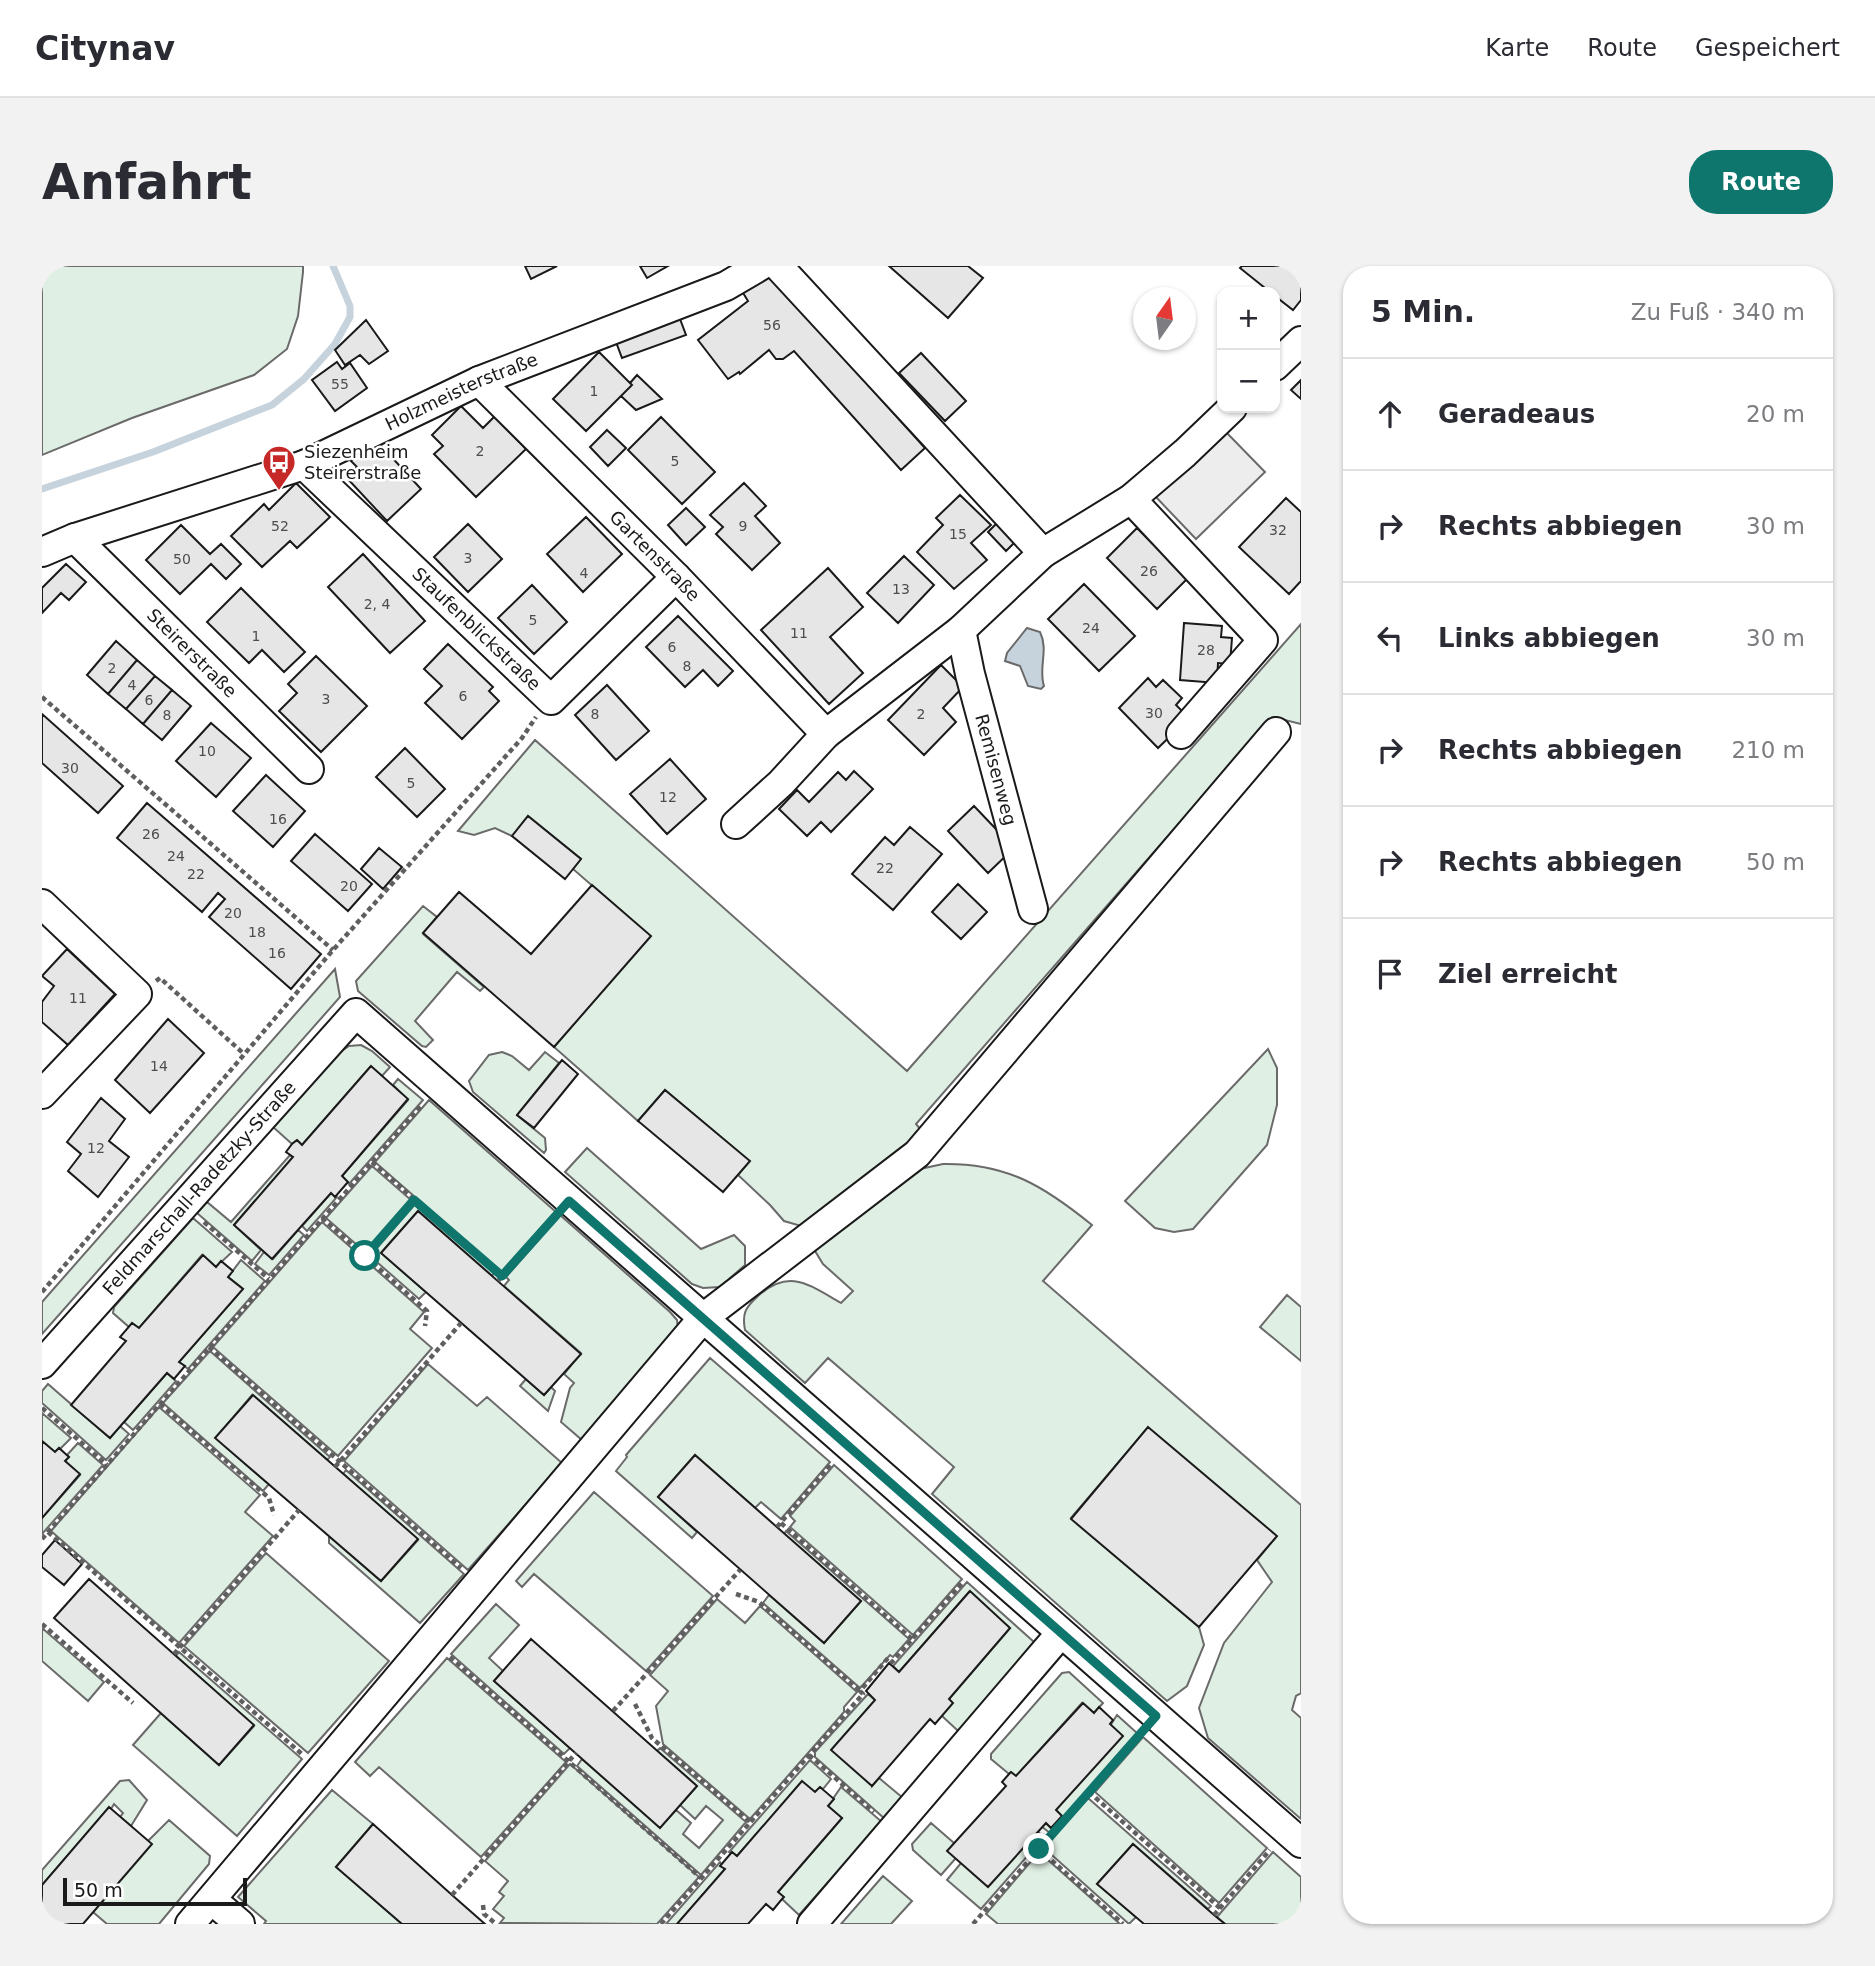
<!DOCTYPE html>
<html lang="de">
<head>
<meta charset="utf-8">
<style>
	:root { --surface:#fff; --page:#f2f2f3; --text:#2b2b33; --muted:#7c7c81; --line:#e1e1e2; --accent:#0f766e }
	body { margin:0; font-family:"DejaVu Sans",sans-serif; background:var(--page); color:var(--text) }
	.controls { position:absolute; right:21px; top:21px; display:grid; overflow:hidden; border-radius:14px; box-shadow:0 2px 5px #0004 }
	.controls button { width:63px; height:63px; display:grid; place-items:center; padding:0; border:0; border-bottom:2px solid var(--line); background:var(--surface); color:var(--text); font:35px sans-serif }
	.compass { position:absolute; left:1091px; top:21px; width:63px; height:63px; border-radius:50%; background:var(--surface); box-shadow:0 2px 5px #0004; rotate:14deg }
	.scale { position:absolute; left:21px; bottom:18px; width:184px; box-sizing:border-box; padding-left:7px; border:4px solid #1a1a1a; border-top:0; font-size:19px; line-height:24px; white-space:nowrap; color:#1a1a1a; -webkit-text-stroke:5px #fff; paint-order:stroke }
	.stop { position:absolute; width:21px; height:21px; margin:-16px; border:5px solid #0f766e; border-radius:50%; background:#fff }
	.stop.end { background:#0f766e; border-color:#fff; box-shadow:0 2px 7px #0008 }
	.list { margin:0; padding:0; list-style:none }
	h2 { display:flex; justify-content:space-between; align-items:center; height:91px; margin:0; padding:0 28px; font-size:30px }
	h2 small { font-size:23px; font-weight:400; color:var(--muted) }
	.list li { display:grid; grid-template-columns:46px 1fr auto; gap:21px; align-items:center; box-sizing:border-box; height:112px; padding:0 28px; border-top:2px solid var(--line) }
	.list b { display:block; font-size:26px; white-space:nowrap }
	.list em { font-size:23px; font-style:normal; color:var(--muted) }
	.icon { flex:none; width:38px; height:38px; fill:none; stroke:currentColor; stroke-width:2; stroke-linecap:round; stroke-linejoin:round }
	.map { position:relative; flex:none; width:1259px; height:1658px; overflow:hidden; border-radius:28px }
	header { display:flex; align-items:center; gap:42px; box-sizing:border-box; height:98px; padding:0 35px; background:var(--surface); border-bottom:2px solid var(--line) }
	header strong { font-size:33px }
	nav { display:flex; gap:38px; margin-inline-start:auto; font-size:24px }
	.intro { display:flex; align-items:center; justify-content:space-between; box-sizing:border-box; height:168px; padding:0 42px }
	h1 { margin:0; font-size:49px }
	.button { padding:18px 32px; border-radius:28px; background:var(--accent); color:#fff; font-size:24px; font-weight:700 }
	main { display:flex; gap:42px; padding:0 42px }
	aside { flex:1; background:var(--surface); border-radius:28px; box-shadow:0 2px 5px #0004 }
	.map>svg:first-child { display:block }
</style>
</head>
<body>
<header>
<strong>Citynav</strong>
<nav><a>Karte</a><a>Route</a><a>Gespeichert</a></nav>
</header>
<div class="intro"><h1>Anfahrt</h1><a class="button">Route</a></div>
<main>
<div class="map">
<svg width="1259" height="1658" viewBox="0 0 1259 1658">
	<rect width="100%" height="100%" fill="#fff"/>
	<path fill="#e0efe3" stroke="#6a6a6a" stroke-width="2" d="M0,0h261v6l-5,44 -11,33 -33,26 -122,43 -90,37z
		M1259,358v100l-20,-5 -23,14 -342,391 11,13 -126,89 -17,-5 -14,-16 -32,-30 11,-14 -84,-71 -27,31 -84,-74 96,-111 -77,-67 8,-10 -53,-43 -16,20 -17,-8 -21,7 -16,-4 77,-91 372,331z
		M381,640l14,11 -14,17 61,53 -4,4 -23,-19 -42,49 18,19 -7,7 -4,-1 -64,-55 -2,-10z
		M293,703l5,28 -298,337v-32z
		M319,779l11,6 18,16 -8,9 -12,-9 -68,78 -5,-5 -5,4 -19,-17 67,-75 9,-6z
		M1226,783l9,19v37l-10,40 -74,84 -19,3 -19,-4 -30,-27z
		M460,786l10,4 17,14 16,-18 14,11 -42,52 28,23 1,12 -2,3 -71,-61 -4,-11 20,-26z
		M356,813l25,21 -74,84 -7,-8 66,-76 -15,-15z
		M387,834l127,112 -53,62 -128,-112z
		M545,882l114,101 33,-14 11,11v19l-25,22 -17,1 -11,-4 -127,-112z
		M248,889l3,2 -59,68 27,25 -9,11 -55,-48 10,-11 24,20z
		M901,898c64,-1 101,22 149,61l-49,56 258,224v188l-5,3 -4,14 9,8v101l-93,-81 -9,-30 25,-65 48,-61 -15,-22 19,-23 -128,-109 -77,90 128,109 5,18 -17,41 -20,15 -235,-207 22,-27 -126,-109 -23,25 -60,-53c-3,-16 0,-22 12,-33 32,-30 52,-12 84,6l12,-12 -30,-27 -11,-18 108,-77z
		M330,900l39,34 -46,52 -39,-34z
		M289,927l6,4 -30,34 -5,-5z
		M373,938l79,69 -2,3 -74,-65 -37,42 45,39 -7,7 -49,-43z
		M518,949l110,97 7,8 1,9 -96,111 -21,-18 9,-34 4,-5 -10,-9 17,-21 -77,-67 5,-6 -3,-3z
		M151,952l39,34 -16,15 -14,-12 -63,73 -7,-5 -3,4 -16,-14 1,-6z
		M280,956l102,90 -14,17 22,19 -94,108 -125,-109z
		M256,964l6,5 -35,40 -14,-11 9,-12 9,7z
		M199,994l24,21 -77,88 -9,-7 64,-73 -15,-12z
		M1245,1029l14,12v54l-41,-34z
		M168,1085l120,106 -3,3 -75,-65 -36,43 53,46 -6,7 -100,-88z
		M668,1092l120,104 -49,57 -20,-17 -6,6 -60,-53 -37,42 39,35 -5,6 -76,-67 11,-14 -1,-2z
		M386,1098l49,42 10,-9 75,66 -94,107 -124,-109z
		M125,1107l9,8 -43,49 -9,-8z
		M484,1113l18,16 7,-8 4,4 -7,20 -28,-25z
		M6,1118l62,54 10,-12 9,8 -23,26 -64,-57v-12z
		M117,1141l101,88 -15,17 28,24 -94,107 -128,-112z
		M0,1147l29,25 -11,11 -1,-1 -4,4 -13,-11z
		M36,1177l25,22 -61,69v-16l38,-43 -15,-14 4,-4 -2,-2z
		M792,1199l128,114 -49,56 -123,-108 5,-6 -5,-5z
		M304,1204l118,104 -44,49 -91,-80v-7l52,45 37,-41 -75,-66z
		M552,1226l119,104 -67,75 -112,-97 -12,13 -6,-6z
		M744,1265l123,108 -16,18 -3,-2 -30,33 -97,-85 6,-8 55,48 37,-42 -77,-67z
		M224,1287l123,108 -81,92 -124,-107z
		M925,1316l67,60 1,6 -71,81 -7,1 -15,-14 7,-17 61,-71 -41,-36 -70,80 -6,-6z
		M675,1333l28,24 15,-17 97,86 -13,15v5l-94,107 -87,-75 -7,-38 12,-15 -18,-16z
		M454,1338l23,21 -30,33 14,13 -9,10 76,67 -6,6 -113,-100z
		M0,1362l62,54 -16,19 -46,-40z
		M137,1386l123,107 -65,77 -104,-91 28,-32 58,52 35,-39 -78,-70z
		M405,1392l119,104 -85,95 -102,-90 -9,9 -15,-14z
		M1027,1406l34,31 -9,10 -12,-10 -66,73 -5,-4 -2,2 -18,-15v-5l71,-81z
		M826,1428l7,6 -3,86 7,-8 24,20 -18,21 -70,-62v-5z
		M1075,1449l20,18 -87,100 -8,-6 4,-4 5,5 11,-12 -6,-6z
		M1101,1471l124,111 -48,55 -124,-111z
		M618,1482l86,74 -45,53 -124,-109 5,-7 78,68 16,-17 15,13 -8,11 16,14 24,-28 -17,-14 -11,13 -15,-14 17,-19 -40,-35z
		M768,1494l21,19 -8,10 -3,-2 -5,5 -13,-10 -65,74 -8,-4z
		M528,1498l129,113 -42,47 -157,-1 4,-5 -11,-9 11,-13 -5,-4 9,-11 -23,-20z
		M87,1514l18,20 -16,26 -11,-9 3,-4 -9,-9 -3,5 -2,-1 -67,77v-15l78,-89z
		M799,1521l41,35 -83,93 -17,-16 1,-2 -5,-5 64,-74 -14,-12z
		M290,1524l41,34 -37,43 66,57h-138l2,-3 -28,-24z
		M1046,1532l123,108 -3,3 -75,-65 -36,40 39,33 -7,7 -85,-76z
		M127,1554l41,36 -1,8 -50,60h-52l-14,-12 55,-71z
		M889,1557l23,20 2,15 -15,17 -28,-25 -1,-6z
		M996,1566l6,5 -63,72 -34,-29 14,-17z
		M997,1586l81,72h-122l-12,-10z
		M1231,1586l28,25v47h-76l-8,-7z
		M678,1596l5,7 -48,55h-11z
		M841,1610l29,25 -21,23h-50z"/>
	<path fill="#ededed" stroke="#6a6a6a" stroke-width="2" d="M1181,163l42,43 -69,67 -42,-44z"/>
	<path fill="#c6d2dc" stroke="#6a6a6a" stroke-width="2" d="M985,362l13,4c9,18 -2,36 4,54l-3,3 -13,-3 -8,-20 -15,-5 2,-8z"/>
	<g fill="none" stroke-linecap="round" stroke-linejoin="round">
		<path stroke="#c6d2dc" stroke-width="7" d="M0,223l111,-37 119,-47 32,-26 31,-35 15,-27v-11l-17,-40"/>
	</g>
	<path fill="#e6e6e6" stroke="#1a1a1a" stroke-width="2" d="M483,0h32l-26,13z
		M598,0h28l-21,12z
		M847,0h79l15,12 -35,40z
		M1200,0h59v34l-8,10 -18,-14v-4h-5l-30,-24z
		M722,4l161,178 -24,22 -107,-119 -11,8h-7l-7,-9 -29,24 -1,-2 -11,7 -30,-39 50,-39 -8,-13z
		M635,45l9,24 -64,23 -9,-24z
		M324,54l22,31 -19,13 -9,-9 -15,10 -10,-15z
		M557,86l33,33 -46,46 -33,-32z
		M879,87l45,48 -21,20 -46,-48z
		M295,96l5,7 8,-6 17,25 -32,23 -23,-31z
		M595,109l25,24 -26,11 -15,-14 11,-11 -2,-2z
		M1259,114v19l-10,-9z
		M419,140l22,22 12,-12 31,33 -50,48 -42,-43 9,-8 -11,-11z
		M619,151l54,55 -33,32 -54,-54z
		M565,164l19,18 -18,18 -18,-19z
		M333,173l46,50 -34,32 -41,-44 11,-10 -6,-6z
		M254,217l34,34 -33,31 -7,-7 -28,26 -31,-31 33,-32 5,6z
		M702,217l22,23 -11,10 25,27 -28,27 -36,-36 7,-7 -13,-12z
		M918,229l31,30 -20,18 16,17 -33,29 -37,-37 26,-27 -7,-7z
		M1244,232l15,14v69l-12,13 -50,-47z
		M644,242l19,19 -19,18 -18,-20z
		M544,251l36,37 -39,38 -36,-38z
		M957,255l18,19 -11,11 -18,-19z
		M426,258l34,35 -34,33 -34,-35z
		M139,259l29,29 11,-10 20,20 -15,15 -15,-15 -31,30 -34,-34z
		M1095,262l15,15 5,-5 19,19 -6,5 17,17 -30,30 -50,-51z
		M321,288l62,67 -35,32 -62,-66z
		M862,290l30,29 -36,38 -31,-30z
		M24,298l20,18 -17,18 -8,-7 -19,20v-25z
		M786,302l35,39 -33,30 33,36 -34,31 -68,-74z
		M1042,318l51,52 -36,35 -51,-52z
		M490,319l35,37 -33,32 -36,-36z
		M199,322l64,64 -21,20 -22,-22 -13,13 -42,-41z
		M636,350l55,55 -15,15 -15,-16 -18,17 -39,-40z
		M1142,357l38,3 -1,11 11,1 -2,26 -12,-1 -1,20 -37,-3z
		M74,375l21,19 -29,34 -21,-19z
		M406,378l45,43 -4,4 10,10 -37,38 -37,-36 17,-17 -18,-17z
		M274,390l51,50 -46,46 -42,-41 18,-18 -9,-9z
		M95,394l18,16 -29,33 -18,-15z
		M899,399l22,22 -20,21 13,14 -32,33 -36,-35z
		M113,410l17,14 -29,34 -17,-15z
		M1106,412l8,9 7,-7 19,18 -6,7 13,13 -31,30 -39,-40z
		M565,419l42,46 -33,29 -41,-45z
		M130,424l19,16 -29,34 -19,-16z
		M0,448l81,72 -25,27 -56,-50z
		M169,457l40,35 -35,39 -40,-36z
		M363,482l40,41 -28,28 -41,-40z
		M628,493l36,40 -39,35 -37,-40z
		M812,505l19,18 -42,43 -10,-10 -14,14 -28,-27 18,-19 12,12 29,-30 8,8z
		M224,509l39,36 -32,36 -40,-36z
		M105,537l174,151 -30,35 -82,-72 16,-18 -7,-6 -16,19 -85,-74z
		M932,540l40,42 -26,25 -40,-42z
		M486,550l53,43 -16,20 -53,-43z
		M868,561l32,27 -49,56 -41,-36 33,-37 9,8z
		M273,568l57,50 -24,27 -57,-50z
		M337,582l23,19 -19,22 -22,-20z
		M916,618l29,28 -26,27 -29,-27z
		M550,619l59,51 -97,111 -131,-114 36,-41 72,62z
		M25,683l48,45 -47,51 -26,-23v-20l12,-16 -12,-10z
		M126,753l36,34 -54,60 -35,-33z
		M520,794l16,14 -44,54 -17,-13z
		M329,800l37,33 -66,77 6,6 -13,15 -4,-4 -59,66 -38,-34 59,-68 -7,-5 6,-8 5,-4 5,5z
		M623,824l85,71 -27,31 -85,-71z
		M59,832l24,21 -16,22 20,16 -31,40 -30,-26 13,-17 -14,-12z
		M376,945l163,143 -37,41 -163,-142z
		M161,989l13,12 5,-6 12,10 -5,6 15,12 -64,73 6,4 -11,13 -7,-6 -57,65 -39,-33 55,-64 -6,-4 12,-14 7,5z
		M211,1129l165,144 -37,42 -166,-143z
		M1106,1161l129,109 -78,91 -128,-108z
		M0,1175l13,11 4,-4 10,9 -4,4 15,13 -38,44z
		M653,1189l166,146 -37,42 -166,-146z
		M13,1274l27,24 -18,21 -22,-18v-12z
		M47,1313l165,146 -35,40 -165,-147z
		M928,1325l40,37 -61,71 4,4 -18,21 -5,-5 -58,67 -41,-36 44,-50 -9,-9 23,-28 10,9z
		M489,1373l166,147 -37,42 -166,-147z
		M1041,1437l11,10 5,-6 14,13 -3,4 13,12 -67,74 6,6 -11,12 -5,-5 -58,64 -41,-36 59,-65 -4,-4 7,-8 2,-2 5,4z
		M760,1515l13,11 5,-5 14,12 -6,7 14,12 -64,74 6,5 -2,2 -9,11 -7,-6 -18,20h-71l48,-55 -5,-3 12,-14 5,4z
		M67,1541l43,37 -69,80h-41v-39z
		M331,1558l79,71 33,29h-83l-66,-57z
		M1091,1578l81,71 11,9h-81l-47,-40z"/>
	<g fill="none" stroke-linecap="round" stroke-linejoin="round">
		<defs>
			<g id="minor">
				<path d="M1233,100l26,-25"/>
				<path id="s1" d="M437,115l197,196 150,157 135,-104 82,-77 -265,-287"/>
				<path id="s2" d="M262,199l247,235 125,-123"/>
				<path d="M1089,233l132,141 -82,94"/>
				<path id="s3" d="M33,272l234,231"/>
				<path id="s4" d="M0,286l33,-14 229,-73 175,-84 247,-95 34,-20"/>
				<path d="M1001,287l88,-54 54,-46 47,-45"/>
				<path id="s5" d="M919,364l9,44 63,235"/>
				<path d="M694,558l45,-41 45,-49"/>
				<path d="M0,638l95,90 -95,100"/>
				<path id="s6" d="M0,1098l314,-351 945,830"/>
				<path d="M170,1634l28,24"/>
				<path d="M148,1658l513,-606 214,-164 359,-422"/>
				<path d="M770,1658l249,-291"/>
			</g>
		</defs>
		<use href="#minor" stroke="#1a1a1a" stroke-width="32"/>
		<path stroke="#5f5f5f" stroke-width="4.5" stroke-dasharray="5 3.5" stroke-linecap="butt" d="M0,431l291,253
			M114,715l4,-3 84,76
			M330,896l130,114
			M280,952l105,93 -2,15
			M162,956l65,57
			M323,990l49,-56
			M456,1015l54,-61
			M0,1026l291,-342 189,-212 14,-21
			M167,1081l252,221
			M118,1138l109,94 5,17
			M0,1142l65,57
			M293,1201l126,-144
			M739,1257l131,116
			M735,1261l54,-63
			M6,1266l255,223
			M0,1273l380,-434
			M694,1328l23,8 101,89
			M0,1358l91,79
			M132,1388l125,-144
			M408,1391l251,221
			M593,1438l17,34 98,84
			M571,1445l127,-141
			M767,1489l65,57
			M1047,1526l131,116
			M997,1583l84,75
			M410,1629l124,-142
			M441,1639l1,9 12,10
			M1172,1649l56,-65
			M619,1658l202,-230 -3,-3 28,-33 4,4 72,-81
			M931,1658l168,-191"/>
		<use href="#minor" stroke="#fff" stroke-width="28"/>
	</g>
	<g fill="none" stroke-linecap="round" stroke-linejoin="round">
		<path stroke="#0f766e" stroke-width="9" d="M323,990l49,-56 88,76 67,-75 587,515 -117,133"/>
	</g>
	<defs>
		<symbol id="bus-pin" viewBox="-11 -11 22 30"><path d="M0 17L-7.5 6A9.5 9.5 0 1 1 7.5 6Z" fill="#c62828" stroke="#fff"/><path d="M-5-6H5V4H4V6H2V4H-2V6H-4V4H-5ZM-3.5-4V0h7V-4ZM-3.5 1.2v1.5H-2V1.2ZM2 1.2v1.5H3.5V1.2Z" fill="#fff"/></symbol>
	</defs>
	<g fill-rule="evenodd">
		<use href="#bus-pin" x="218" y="177" width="38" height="52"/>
	</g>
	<g text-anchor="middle" stroke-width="5" stroke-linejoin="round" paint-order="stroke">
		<g font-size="14" fill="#4d4d4d">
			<text x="730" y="64">56</text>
			<text x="298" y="123">55</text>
			<text x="552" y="130">1</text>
			<text x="438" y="190">2</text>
			<text x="633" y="200">5</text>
			<text x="238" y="265">52</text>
			<text x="701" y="265">9</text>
			<text x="1236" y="269">32</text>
			<text x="916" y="273">15</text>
			<text x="426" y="297">3</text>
			<text x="140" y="298">50</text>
			<text x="1107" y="310">26</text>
			<text x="542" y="312">4</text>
			<text x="859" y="328">13</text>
			<text x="335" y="343">2, 4</text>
			<text x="491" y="359">5</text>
			<text x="1049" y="367">24</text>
			<text x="757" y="372">11</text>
			<text x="214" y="375">1</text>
			<text x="630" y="386">6</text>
			<text x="1164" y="389">28</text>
			<text x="645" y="405">8</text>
			<text x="70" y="407">2</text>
			<text x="90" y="424">4</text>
			<text x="421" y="435">6</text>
			<text x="284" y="438">3</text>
			<text x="107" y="439">6</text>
			<text x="1112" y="452">30</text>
			<text x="553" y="453">8</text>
			<text x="879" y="453">2</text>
			<text x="125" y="454">8</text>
			<text x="165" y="490">10</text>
			<text x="28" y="507">30</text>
			<text x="369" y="522">5</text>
			<text x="626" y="536">12</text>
			<text x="236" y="558">16</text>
			<text x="109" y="573">26</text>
			<text x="134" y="595">24</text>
			<text x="843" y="607">22</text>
			<text x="154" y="613">22</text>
			<text x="307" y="625">20</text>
			<text x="191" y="652">20</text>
			<text x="215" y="671">18</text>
			<text x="235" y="692">16</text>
			<text x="36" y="737">11</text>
			<text x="117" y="805">14</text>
			<text x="54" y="887">12</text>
		</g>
		<g font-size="18" fill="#1a1a1a" stroke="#fff">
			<text dy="6" stroke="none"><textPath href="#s4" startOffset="450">Holzmeisterstraße</textPath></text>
			<text dy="6" stroke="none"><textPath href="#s1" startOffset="248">Gartenstraße</textPath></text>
			<text dy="6" stroke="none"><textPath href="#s2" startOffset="238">Staufenblickstraße</textPath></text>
			<text dy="6" stroke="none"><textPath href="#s3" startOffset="164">Steirerstraße</textPath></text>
			<text dy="6" stroke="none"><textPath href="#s5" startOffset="144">Remisenweg</textPath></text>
			<text dy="6" stroke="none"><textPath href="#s6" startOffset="236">Feldmarschall-Radetzky-Straße</textPath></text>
		</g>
		<g font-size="18" fill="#1a1a1a" stroke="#fff" text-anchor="start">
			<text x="262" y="192">Siezenheim<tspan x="262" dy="21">Steirerstraße</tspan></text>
		</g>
	</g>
</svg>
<div class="controls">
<button>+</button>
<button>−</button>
</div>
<svg class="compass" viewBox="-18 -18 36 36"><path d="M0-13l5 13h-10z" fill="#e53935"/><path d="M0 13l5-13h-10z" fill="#7c7c81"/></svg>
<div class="scale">50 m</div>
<div class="stop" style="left:323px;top:990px"></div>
<div class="stop end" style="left:997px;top:1583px"></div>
</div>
<aside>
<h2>5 Min.<small>Zu Fuß · 340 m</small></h2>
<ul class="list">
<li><svg class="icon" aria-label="ahead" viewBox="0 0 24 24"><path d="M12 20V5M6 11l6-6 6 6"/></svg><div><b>Geradeaus</b></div><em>20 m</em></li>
<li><svg class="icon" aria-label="right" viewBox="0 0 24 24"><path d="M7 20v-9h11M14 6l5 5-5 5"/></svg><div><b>Rechts abbiegen</b></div><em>30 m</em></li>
<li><svg class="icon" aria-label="left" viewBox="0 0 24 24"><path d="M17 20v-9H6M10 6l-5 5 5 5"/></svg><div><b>Links abbiegen</b></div><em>30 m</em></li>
<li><svg class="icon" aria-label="right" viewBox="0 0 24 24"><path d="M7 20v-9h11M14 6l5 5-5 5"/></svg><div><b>Rechts abbiegen</b></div><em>210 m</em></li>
<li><svg class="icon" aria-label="right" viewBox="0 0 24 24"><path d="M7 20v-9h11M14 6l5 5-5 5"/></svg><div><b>Rechts abbiegen</b></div><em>50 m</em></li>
<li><svg class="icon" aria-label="arrive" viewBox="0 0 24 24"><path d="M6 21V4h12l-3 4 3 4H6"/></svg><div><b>Ziel erreicht</b></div></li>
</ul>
</aside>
</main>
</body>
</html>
